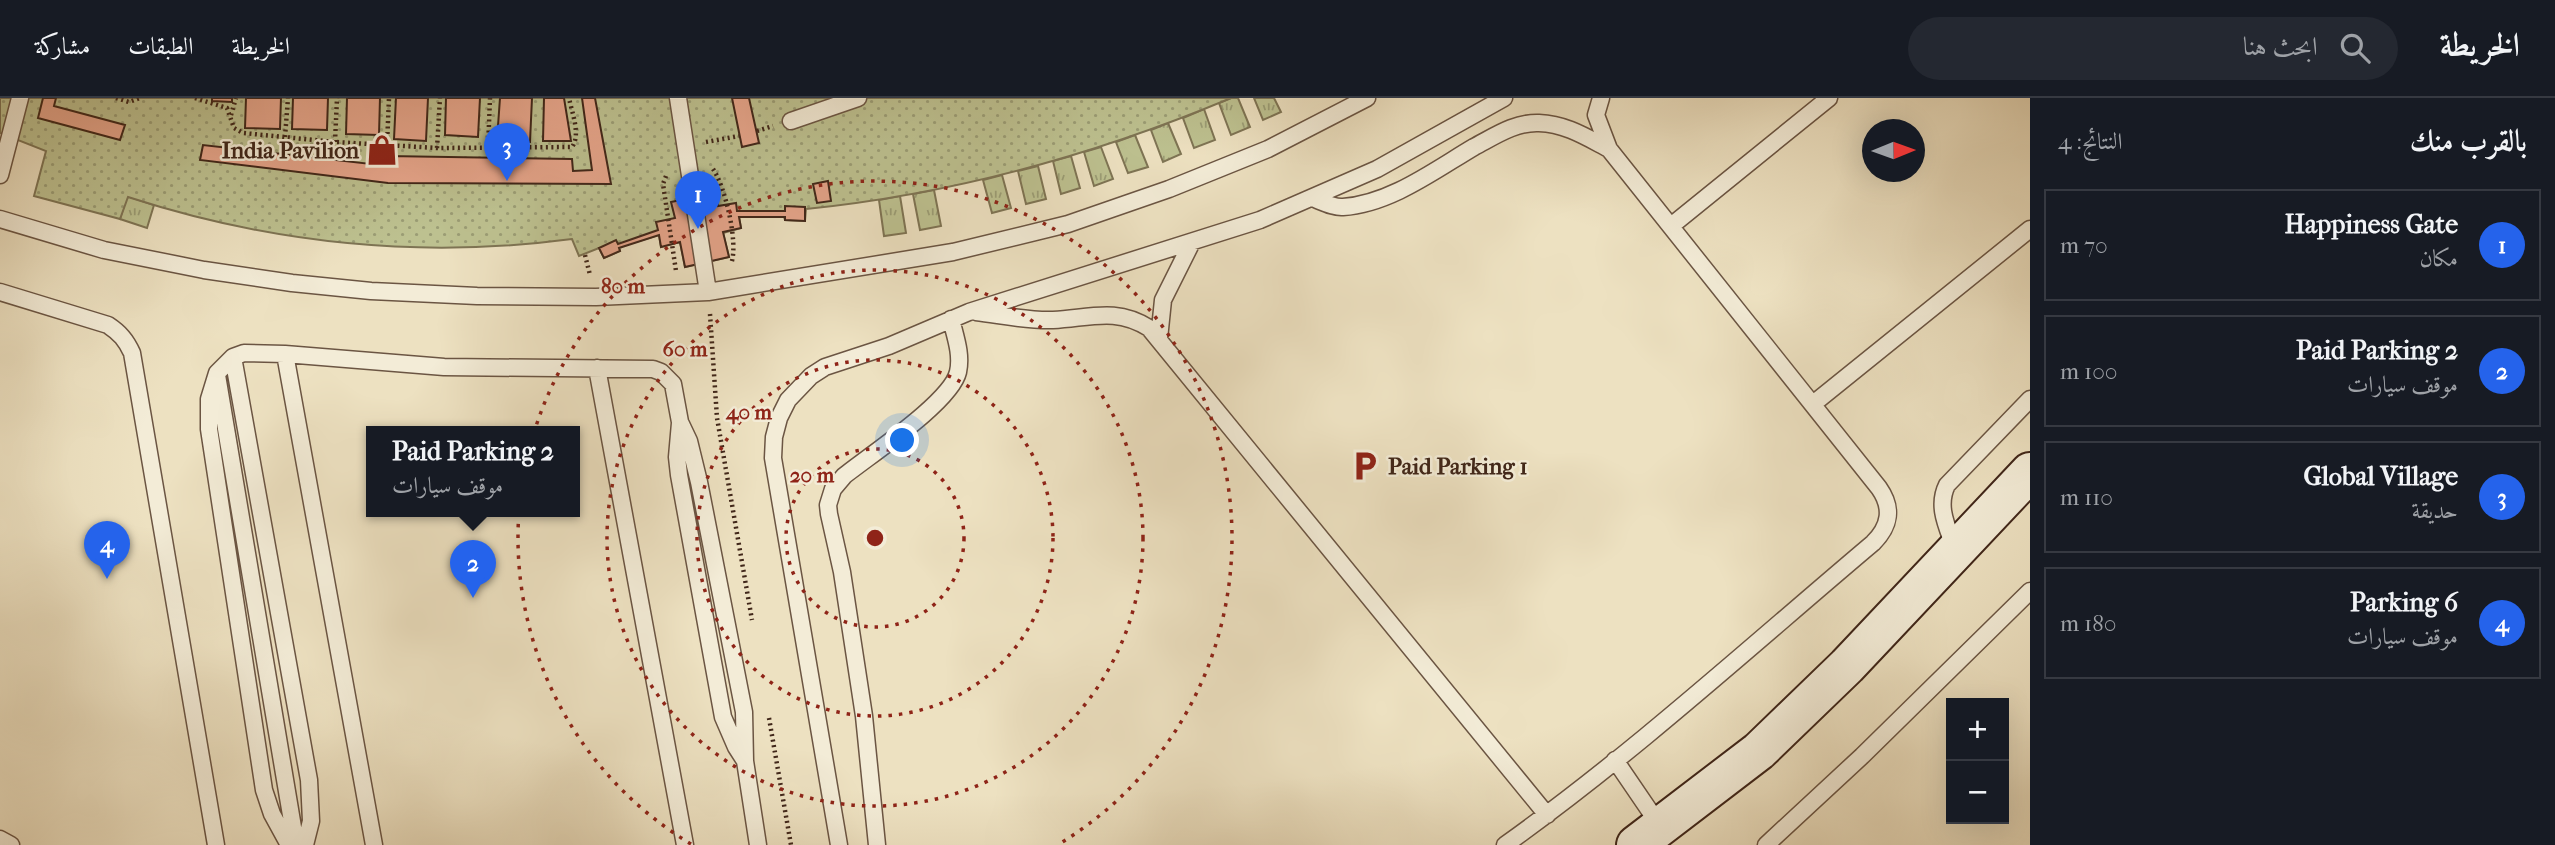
<!DOCTYPE html>
<html lang="ar">
<head>
<meta charset="utf-8">
<style>
	:root { --surface:#171b24; --page:#242831; --text:#f1f3f6; --muted:#9ea1a6; --line:#363941; --accent:#2563eb }
	body { margin:0; font-family:"IM FELL French Canon",Amiri,serif; background:var(--page); color:var(--text); direction:rtl }
	.controls { position:absolute; right:21px; bottom:21px; display:grid; overflow:hidden; border-radius:0px; box-shadow:0 7px 28px #0002 }
	.controls button { width:63px; height:63px; display:grid; place-items:center; padding:0; border:0; border-bottom:2px solid var(--line); background:var(--surface); color:var(--text); font:35px sans-serif }
	.compass { position:absolute; left:1862px; top:21px; width:63px; height:63px; border-radius:50%; background:var(--surface); box-shadow:0 7px 28px #0002; rotate:89deg }
	.you { position:absolute; left:903px; top:343px; width:24px; height:24px; margin:-18px; border:5px solid #fff; border-radius:50%; background:#1a73e8; box-shadow:0 0 0 10px #1a73e833 }
	.badge { display:grid; place-items:center; width:46px; height:46px; border-radius:50%; background:var(--accent); color:#fff; font-size:23px; font-weight:700 }
	.pin { position:absolute; translate:-50% -58px; filter:drop-shadow(0 2px 4px #0008) }
	.pin::after { content:''; position:absolute; top:37px; width:24px; height:21px; background:inherit; clip-path:polygon(0 0,100% 0,50% 100%) }
	.popup { position:absolute; left:366px; top:328px; width:214px; height:91px; box-sizing:border-box; display:grid; place-content:center; border-radius:0px; background:var(--surface); filter:drop-shadow(0 2px 5px #0005); font-size:23px; white-space:nowrap; color:var(--muted) }
	.popup b { font-size:26px; color:var(--text) }
	.popup::after { content:''; position:absolute; left:50%; top:100%; margin-left:-14px; border:14px solid transparent; border-top-color:var(--surface) }
	.list { margin:0; padding:0; list-style:none }
	h2 { display:flex; justify-content:space-between; align-items:center; height:91px; margin:0; padding:0 28px; font-size:30px }
	h2 small { font-size:23px; font-weight:400; color:var(--muted) }
	.list li { display:grid; grid-template-columns:46px 1fr auto; gap:21px; align-items:center; box-sizing:border-box; height:112px; margin:0 14px 14px; padding:0 14px; border:2px solid var(--line); border-radius:0px }
	.list b { display:block; font-size:26px; white-space:nowrap }
	.list p { margin:0; font-size:23px; white-space:nowrap; color:var(--muted) }
	.list em { font-size:23px; font-style:normal; color:var(--muted) }
	.icon { flex:none; width:38px; height:38px; fill:none; stroke:currentColor; stroke-width:2; stroke-linecap:round; stroke-linejoin:round }
	.map { position:relative; flex:none; width:2030px; height:747px; overflow:hidden; direction:ltr }
	header { display:flex; align-items:center; gap:42px; box-sizing:border-box; height:98px; padding:0 35px; background:var(--surface); border-bottom:2px solid var(--line) }
	header strong { font-size:33px }
	nav { display:flex; gap:38px; margin-inline-start:auto; font-size:24px }
	.search { width:490px; height:63px; background:var(--page); display:flex; align-items:center; gap:18px; box-sizing:border-box; padding:0 24px; border-radius:38px; color:var(--muted); font-size:26px }
	main { display:flex }
	aside { flex:1; background:var(--surface) }
	.map>svg:first-child { display:block }
</style>
</head>
<body>
<header>
<strong>الخريطة</strong>
<div class="search"><svg class="icon" aria-label="search" viewBox="0 0 24 24"><circle cx="10" cy="10" r="6"/><path d="M15 15l6 6"/></svg>ابحث هنا</div>
<nav><a>الخريطة</a><a>الطبقات</a><a>مشاركة</a></nav>
</header>
<main>
<aside>
<h2>بالقرب منك<small>النتائج: 4</small></h2>
<ul class="list">
<li><span class="badge">1</span><div><b>Happiness Gate</b><p>مكان</p></div><em>70 m</em></li>
<li><span class="badge">2</span><div><b>Paid Parking 2</b><p>موقف سيارات</p></div><em>100 m</em></li>
<li><span class="badge">3</span><div><b>Global Village</b><p>حديقة</p></div><em>110 m</em></li>
<li><span class="badge">4</span><div><b>Parking 6</b><p>موقف سيارات</p></div><em>180 m</em></li>
</ul>
</aside>
<div class="map">
<svg width="2030" height="747" viewBox="0 0 2030 747">
	<defs>
		<pattern id="grass-tufts" width="24" height="20" patternUnits="userSpaceOnUse" patternTransform="scale(1.75)"><rect width="24" height="20" fill="#bdc190"/><path d="M3 7l-1-3M5 7V3M7 7l1-3M15 17l-1-3M17 17v-4M19 17l1-3" fill="none" stroke="#9b9d75"/></pattern>
		<pattern id="park-dots" width="8" height="8" patternUnits="userSpaceOnUse" patternTransform="scale(1.75)"><rect width="8" height="8" fill="#bdc190"/><path d="M2 2h.1M6 6h.1" fill="none" stroke="#9b9d75" stroke-width="1.8" stroke-linecap="round"/></pattern>
	</defs>
	<rect width="100%" height="100%" fill="#ede1c1"/>
	<filter id="stains"><feTurbulence type="fractalNoise" baseFrequency=".00286" numOctaves="4"/><feColorMatrix values="0 0 0 0 .2 0 0 0 0 .09 0 0 0 0 .02 0 0 0 .5 -.17"/></filter>
	<radialGradient id="worn" r=".72"><stop offset=".6" stop-color="#630" stop-opacity="0"/><stop offset="1" stop-color="#630" stop-opacity=".3"/></radialGradient>
	<path fill="url(#grass-tufts)" stroke="#7e7454" stroke-width="2" d="M1231,0h7l12,29 -19,8 -12,-32z
		M1254,0h20l7,14 -18,8z
		M1204,11l11,31 -21,8 -11,-30z
		M1168,25l13,31 -18,8 -12,-32z
		M1135,37l13,32 -20,6 -12,-31z
		M1101,49l12,32 -19,7 -10,-34z
		M1071,58l9,32 -19,6 -8,-33z
		M1038,68l8,33 -20,5 -8,-33z
		M1002,77l9,33 -19,5 -9,-33z
		M934,92l7,36 -21,4 -7,-36z
		M127,98l27,9 -7,23 -27,-9z
		M900,98l6,37 -22,3 -5,-36z"/>
	<path fill="url(#park-dots)" stroke="#7e7454" stroke-width="2" d="M0,0h1231c-136,57 -279,96 -425,111l-1,12 -20,-1 -1,-3h-45l2,11 -18,5 6,24 -44,10 -5,-25 -19,5 -2,-12 -40,12 1,4 -16,7 -5,-10 -20,8 -7,-17c-151,20 -299,5 -444,-42l-8,22 -86,-23 12,-45 -46,-18z"/>
	<path fill="#e6a58b" stroke="#402619" stroke-width="2" d="M43,0h13l-2,8 71,19 -5,15 -82,-22z
		M212,0h20v4l-20,-1z
		M246,0h35l-1,31 -35,-1z
		M293,0h35l-1,32 -35,-1z
		M347,0h33l-1,37 -33,-1z
		M396,0h32l-2,43 -32,-2z
		M446,0h34l-2,39 -33,-2z
		M500,0h32l-2,44 -33,-2z
		M544,0h20l7,43h-28z
		M582,0h13l16,86 -223,-1 -188,-23 3,-15 185,21v-10l184,3 1,12 19,-1z
		M732,0h17l10,45 -17,4z
		M828,83l3,20 -14,2 -4,-19z
		M715,95l3,13 18,-3 1,8h48v-5l20,1v14l-20,-1v-3h-46l2,11 -18,4 6,25 -44,10 -5,-25 -19,5 -2,-12 -40,13 1,3 -16,7 -5,-10 17,-8 2,4 40,-14 -2,-8 19,-4 -4,-16z"/>
	<g fill="none" stroke-linecap="round" stroke-linejoin="round">
		<defs>
			<path id="lane" d="M678,0l30,194
				M791,23l67,-23
				M0,77l20,-77
				M1312,100c9,3 21,10 31,9 47,-3 92,-37 131,-60 21,-11 41,-25 65,-24 27,1 47,14 70,26
				M0,121l104,31 100,20 88,13 79,8 106,5 119,1 112,-5 245,-40 115,-28 101,-35 99,-40 99,-51
				M1671,128l158,-128
				M0,194l108,33c12,8 18,15 24,28l84,492
				M976,214c25,3 52,9 77,8 37,-2 63,-13 96,8l398,487
				M1159,241l4,-39 29,-58
				M285,256l89,491
				M233,259l76,423 2,41 -6,24
				M597,270l88,477
				M217,277l79,470
				M1813,306l217,-175
				M680,325l-3,34 2,18 44,242 13,30 9,14
				M1955,451c-7,-21 -19,-42 -8,-64l83,-86
				M1615,662l45,66
				M0,741l11,6
				M289,747l-17,-31 -8,-24 -55,-361v-30l8,-26 16,-16 11,-4 41,1 159,13 209,2 8,3 12,12 7,38 9,19 10,41 45,230 1,49 13,84
				M839,747l-66,-387 1,-21 5,-19 9,-18 23,-24 14,-9 64,-21 80,-34 291,-92 117,-51 127,-71
				M877,747l-13,-129 -22,-144 -13,-58 -1,-9 5,-16 11,-13c26,-21 107,-74 114,-104 4,-18 -3,-36 -7,-53
				M1505,747c129,-92 247,-200 368,-302 17,-17 20,-35 6,-55l-270,-339 -13,-34 5,-17
				M1766,747l96,-89 168,-165"/>
			<path id="secondary" d="M1636,747l123,-94 88,-85 183,-194"/>
		</defs>
		<use href="#lane" stroke="#6b5543" stroke-width="19"/>
		<use href="#secondary" stroke="#402619" stroke-width="42"/>
		<path stroke="#402619" stroke-width="4.5" stroke-dasharray="2 3.5" stroke-linecap="butt" d="M116,0l13,4 11,-4
			M195,0l32,10 7,20 9,5 92,9 102,6 135,-1c9,-12 0,-34 -3,-49
			M231,17l5,-17
			M757,33l16,-5
			M285,39l3,-39
			M335,44l2,-44
			M706,44l33,-6
			M387,47l2,-47
			M437,50l3,-50
			M488,51l2,-51
			M713,71c12,17 26,75 18,95
			M666,78l-3,8 13,87
			M585,157l5,20
			M710,216l7,104 35,202
			M769,620l22,127"/>
		<use href="#lane" stroke="#f3ecd7" stroke-width="16"/>
		<use href="#secondary" stroke="#f3ecd7" stroke-width="38"/>
	</g>
	<g fill="none" stroke="#8f2418" stroke-width="3.5" stroke-dasharray="3.5 7">
		<circle cx="875" cy="440" r="89"/>
		<circle cx="875" cy="440" r="178"/>
		<circle cx="875" cy="440" r="268"/>
		<path d="M691 746A357 357 0 1 1 1059 746"/>
	</g>
	<defs>
		<symbol id="shop-bare" viewBox="-9 -9 18 18"><path d="M-5-2.5h2.3a2.7 3.5 0 0 1 5.4 0H5L5.5 6h-11ZM-1.5-2.5h3a1.5 2.3 0 0 0-3 0Z" fill="#8f2418" stroke="#f3ecd7" stroke-width="2.5" paint-order="stroke"/></symbol>
		<symbol id="parking-bare" viewBox="-9 -9 18 18"><path d="M-3.5-5.5H1a3.5 3.5 0 0 1 0 7H-1V5.5H-3.5ZM-1-3.4V-.6H.8a1.4 1.4 0 0 0 0-2.8Z" fill="#8f2418" stroke="#f3ecd7" stroke-width="2.5" paint-order="stroke"/></symbol>
	</defs>
	<g fill-rule="evenodd">
		<use href="#shop-bare" x="360" y="30" width="44" height="44"/>
		<use href="#parking-bare" x="1343" y="346" width="44" height="44"/>
	</g>
	<g text-anchor="middle" stroke-width="5" stroke-linejoin="round" paint-order="stroke">
		<g font-size="23" font-weight="bold" fill="#402619" stroke="#f3ecd7" text-anchor="end">
			<text x="359" y="60">India Pavilion</text>
			<text x="1388" y="376" text-anchor="start">Paid Parking 1</text>
		</g>
	</g>
	<circle cx="875" cy="440" r="10" fill="#8f2418" stroke="#f3ecd7" stroke-width="3.5"/>
	<g font-size="21" text-anchor="middle" font-weight="bold" fill="#8f2418" stroke="#f3ecd7" stroke-width="5" stroke-linejoin="round" paint-order="stroke">
		<text x="623" y="195">80 m</text>
		<text x="685" y="258">60 m</text>
		<text x="749" y="321">40 m</text>
		<text x="812" y="384">20 m</text>
	</g>
	<rect width="100%" height="100%" filter="url(#stains)"/>
	<rect width="100%" height="100%" fill="url(#worn)"/>
</svg>
<div class="controls">
<button>+</button>
<button>−</button>
</div>
<svg class="compass" viewBox="-18 -18 36 36"><path d="M0-13l5 13h-10z" fill="#e53935"/><path d="M0 13l5-13h-10z" fill="#9ea1a6"/></svg>
<div class="you"></div>
<div class="pin badge" style="left:698px;top:131px">1</div>
<div class="pin badge" style="left:473px;top:500px">2</div>
<div class="popup"><b>Paid Parking 2</b>موقف سيارات</div>
<div class="pin badge" style="left:507px;top:83px">3</div>
<div class="pin badge" style="left:107px;top:481px">4</div>
</div>
</main>
</body>
</html>
